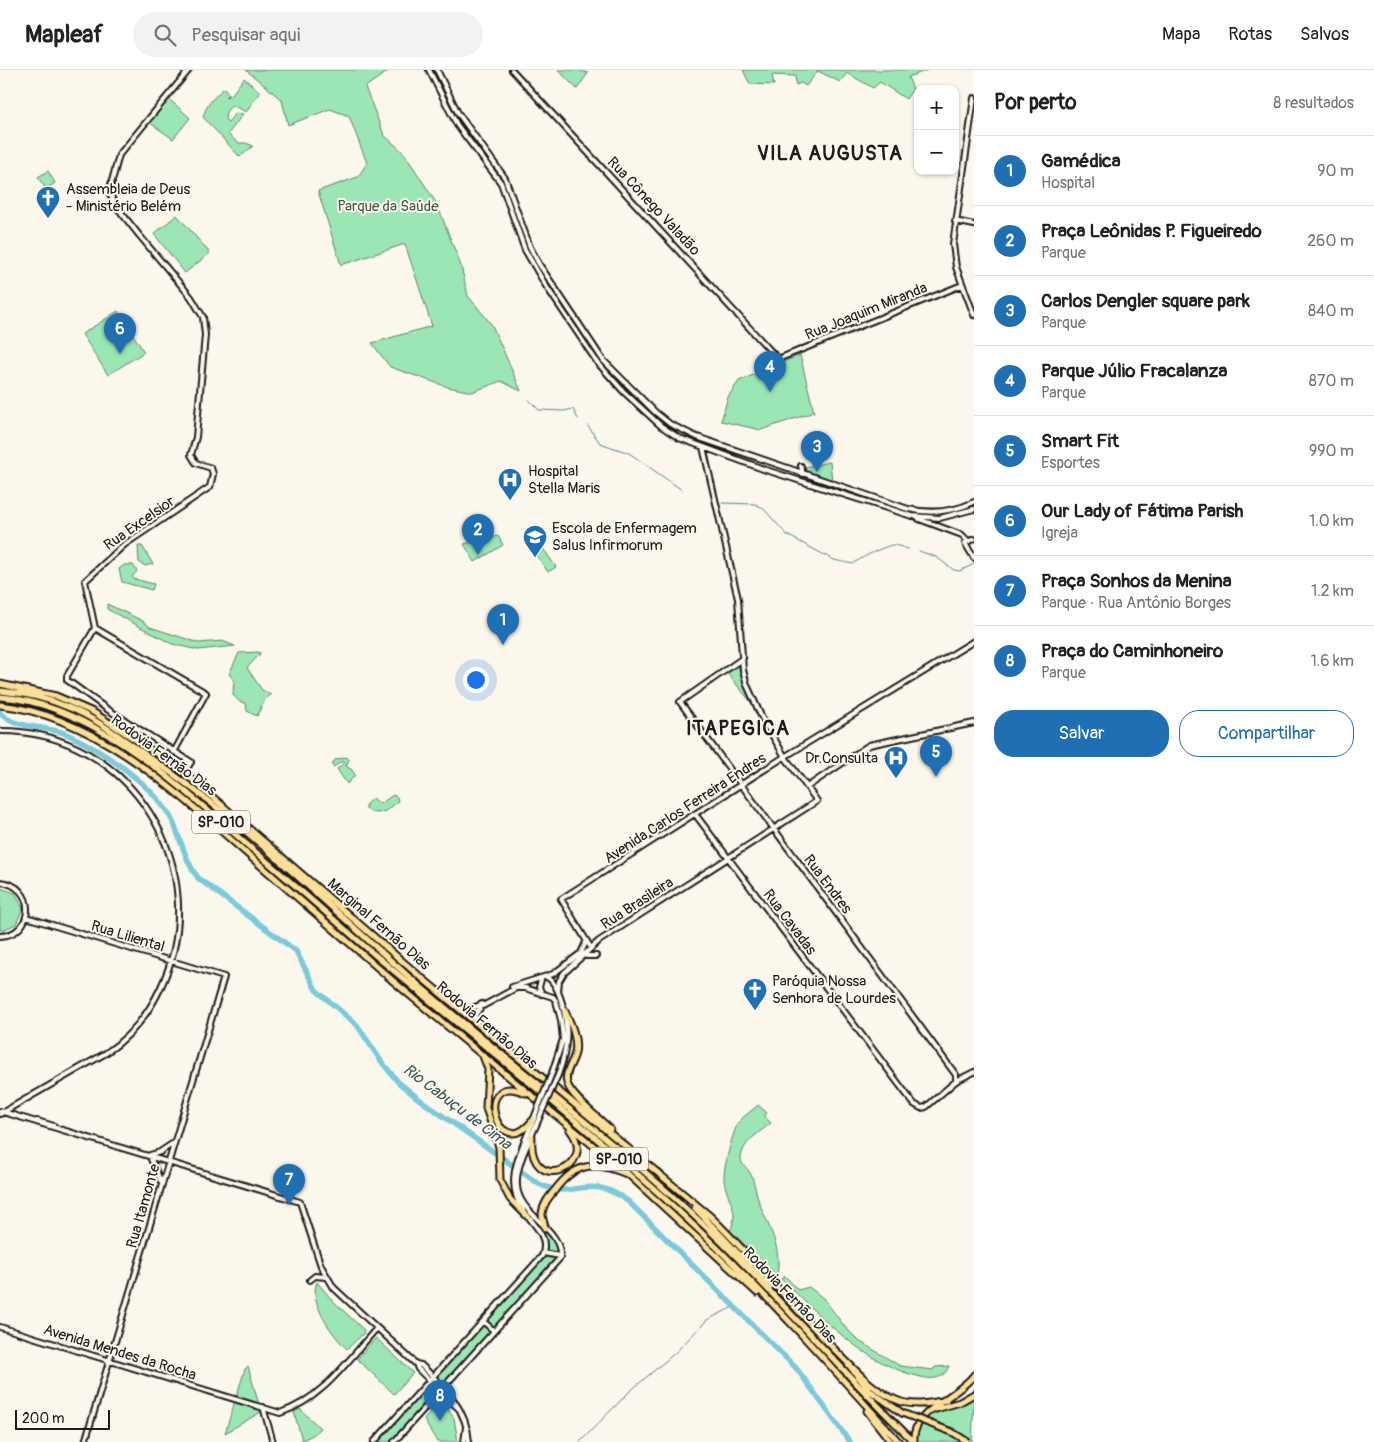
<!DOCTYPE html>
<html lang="pt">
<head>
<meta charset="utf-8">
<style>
	:root { --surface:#fff; --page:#f2f2f2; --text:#202124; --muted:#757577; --line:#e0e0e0; --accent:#1f6fb2 }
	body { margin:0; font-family:Pangolin,sans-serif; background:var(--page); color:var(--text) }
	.controls { position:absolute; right:15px; top:15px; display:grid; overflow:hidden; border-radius:10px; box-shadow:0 1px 4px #0004 }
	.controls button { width:45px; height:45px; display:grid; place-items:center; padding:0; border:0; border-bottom:1px solid var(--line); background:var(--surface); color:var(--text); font:25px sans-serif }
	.scale { position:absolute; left:15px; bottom:12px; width:95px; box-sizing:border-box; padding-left:5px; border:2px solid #1c1c1c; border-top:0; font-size:14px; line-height:18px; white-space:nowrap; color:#1c1c1c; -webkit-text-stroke:4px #fbf7ec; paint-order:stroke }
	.you { position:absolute; left:475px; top:609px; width:18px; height:18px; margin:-12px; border:4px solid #fff; border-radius:50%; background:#1a73e8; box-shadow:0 0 0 8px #1a73e833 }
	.badge { display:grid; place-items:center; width:32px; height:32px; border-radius:50%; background:var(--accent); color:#fff; font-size:16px; font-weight:700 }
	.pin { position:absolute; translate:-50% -41px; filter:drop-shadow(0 1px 2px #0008) }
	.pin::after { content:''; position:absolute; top:26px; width:18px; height:15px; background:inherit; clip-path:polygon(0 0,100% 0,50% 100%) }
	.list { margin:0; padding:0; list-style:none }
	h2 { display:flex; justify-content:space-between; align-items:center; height:65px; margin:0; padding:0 20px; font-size:21px }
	h2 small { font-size:16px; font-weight:400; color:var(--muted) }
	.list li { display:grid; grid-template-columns:32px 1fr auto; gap:15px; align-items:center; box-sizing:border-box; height:70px; padding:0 20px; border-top:1px solid var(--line) }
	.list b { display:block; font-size:19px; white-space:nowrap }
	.list p { margin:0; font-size:16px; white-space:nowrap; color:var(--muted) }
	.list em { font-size:16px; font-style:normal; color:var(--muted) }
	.actions { display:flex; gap:10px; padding:15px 20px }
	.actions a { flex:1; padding:11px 0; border:1px solid var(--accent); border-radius:20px; text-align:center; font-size:18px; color:var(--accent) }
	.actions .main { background:var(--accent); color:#fff }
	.icon { flex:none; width:28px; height:28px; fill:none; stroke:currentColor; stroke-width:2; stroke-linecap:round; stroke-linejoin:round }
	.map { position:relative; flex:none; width:974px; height:1372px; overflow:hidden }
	header { display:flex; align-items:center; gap:30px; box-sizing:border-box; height:70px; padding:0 25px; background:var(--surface); border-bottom:1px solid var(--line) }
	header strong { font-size:24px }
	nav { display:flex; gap:28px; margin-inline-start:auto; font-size:18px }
	.search { width:350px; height:45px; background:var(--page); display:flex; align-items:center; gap:12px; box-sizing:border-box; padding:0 18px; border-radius:28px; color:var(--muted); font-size:19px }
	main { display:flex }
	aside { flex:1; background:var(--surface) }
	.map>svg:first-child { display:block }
</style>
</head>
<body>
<header>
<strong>Mapleaf</strong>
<div class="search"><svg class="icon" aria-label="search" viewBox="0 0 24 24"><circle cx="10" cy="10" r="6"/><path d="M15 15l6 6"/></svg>Pesquisar aqui</div>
<nav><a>Mapa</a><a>Rotas</a><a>Salvos</a></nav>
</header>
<main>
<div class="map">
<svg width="974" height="1372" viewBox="0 0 974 1372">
	<rect width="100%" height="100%" fill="#fbf7ec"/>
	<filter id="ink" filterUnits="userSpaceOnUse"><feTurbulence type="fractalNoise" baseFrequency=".02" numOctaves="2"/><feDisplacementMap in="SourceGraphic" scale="10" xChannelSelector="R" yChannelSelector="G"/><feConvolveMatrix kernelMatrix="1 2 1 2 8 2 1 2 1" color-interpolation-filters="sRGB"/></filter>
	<g filter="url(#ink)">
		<path fill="#9ce6b5" stroke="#5c8168" d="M246,0h144l-25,17 19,48 20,18 33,51 24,62 7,30 24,29 29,66 -20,-10 -29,11 -24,-5 -58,-20 -18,-24 60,-17 -27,-82 -64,21 -23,-74 40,-14 9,-14 -18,-47 -19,-7 -42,16 -6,-25z
			M558,0h19l11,3 -11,16z
			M743,0h185l-20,7 5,12 -7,10 -26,-17 -7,6 -26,-15 -7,9 -22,-11 -12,15 -5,-3 -5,2 -1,-9 -23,-1 2,10 -24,-1z
			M244,8l16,14 -14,20 -14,-7 -6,7 -1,7 3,3 8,-9 7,1 -15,20 10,9h8l7,3 -13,11 -37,-40c3,-12 11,-20 21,-29l5,6 -3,3 6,-3z
			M169,29l21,19 -17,21 -24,-17z
			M48,101l7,12 -9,6 -8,-12z
			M177,145l33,38 -25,20 -31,-39z
			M118,241l26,41 -36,23 -26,-41z
			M800,285l14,57 -53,18 -40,-9 7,-24 11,-16z
			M830,392l2,19 -28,-9 1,-5z
			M498,466l5,9 -28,17 -11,-18z
			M138,476h4l11,18 -8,2 -6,-4z
			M542,477l14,20 -8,5 -14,-20z
			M124,495h9l4,6 -5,6 2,2 20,5 -2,6 -30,-8 -3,-13z
			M107,534l36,17 7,6 49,16 23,-2 13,5 -37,4 -26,-6 -65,-35z
			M259,582l1,2 -13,14 15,22 9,5 -6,4 -8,17 -10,-5 -1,-8 -6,-1 -7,-7 1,-15 -5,-6 10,-21z
			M738,596l13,36 -24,-29z
			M346,687l3,2 -3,7 6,4 3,5 -8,9 -10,-15 8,-7h-5l-6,5 -2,-3 3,-4z
			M393,725l4,2 1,4c-9,9 -20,17 -32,8v-5l7,-6 7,6z
			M0,818l15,5 8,15 -7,16 -13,6h-3z
			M758,1035l9,8 -3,3 7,7c-11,9 -25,17 -29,30 -4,12 4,12 8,20 4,6 6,21 9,29 10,27 23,44 18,74l-47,-45c11,-23 -4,-30 -6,-52 -1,-10 9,-47 14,-56 5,-7 14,-12 20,-18z
			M541,1157c10,10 19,18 14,34l-164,181h-14l165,-182 5,-17z
			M785,1206l13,14 11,-3 15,12 21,28 14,14 41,25 33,4 2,-3 14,-1c-5,13 -16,14 -28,11 -58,-13 -98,-59 -140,-98z
			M317,1212l15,18 32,30v3l-17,16c-14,-13 -39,-47 -30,-67z
			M376,1268l37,35 -19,21 -37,-35z
			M248,1296l13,46 -36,21 20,-64z
			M974,1329l-2,43h-54l-2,-2c1,-33 33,-31 58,-41z
			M442,1331l12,17 4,24h-21l-13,-22 13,-18z
			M300,1339l20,19 -7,7 -11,5 -8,-28z"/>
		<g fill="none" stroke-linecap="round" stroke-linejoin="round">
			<path stroke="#55848d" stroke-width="1" d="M529,330l10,10 25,1 9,-2 5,10
				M588,356l12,17 29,10 53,37
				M722,433l33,1 8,4 24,27 47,25 19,4c5,-5 34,-19 40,-19 5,0 10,3 15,4
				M919,481l17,6 18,13 6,1 14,-7
				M580,1372l49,-50 47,-40 31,-32 28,-14"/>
			<path stroke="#7bc9d9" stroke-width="5.5" d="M0,643c13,15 45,13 64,20 22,9 43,23 62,37 18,14 39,33 48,54 8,19 12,39 25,55l97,72 20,39 41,35 24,36 17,21 21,17 120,85c28,13 37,0 62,4 10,2 20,8 28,14l168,167 53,73"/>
			<defs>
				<path id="secondary" d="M429,0l28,55 44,58 24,67 21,36 51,76 27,30 37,34 18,12 87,32 146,46 28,2 34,-9
					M437,0l21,43 47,65 25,69 9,17 64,96 52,52 15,12 27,13 211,72c23,5 45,3 66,-7
					M512,0l266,289 184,-74
					M974,28l-21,146 3,23 18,48
					M955,151l19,4
					M801,396l2,8
					M919,449l43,16 6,6
					M974,469l-9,4 9,15
					M95,558l111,65 -32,59
					M743,588l-63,44 276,373v6
					M0,661c132,-1 216,138 161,256 -12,26 -31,50 -55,66l-106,61
					M184,703l7,-11 -84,-53 -40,-29v-4l28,-48 -10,-47 39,-36 86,-58 3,-13 -2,-6 -15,-5 -5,-8 5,-18 9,-102 -2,-18 -12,-20 -52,-62 -23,-29 -7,-14 10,-37 70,-85
					M807,717l62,-42 105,-22
					M695,744l219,290 7,4 5,-1 30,-26 18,-9
					M0,812c37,3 35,53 0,54
					M26,847l198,60 -139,465
					M591,878l-30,-49 220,-140 193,-118
					M586,886h10
					M547,907c7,4 10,12 13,20 10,28 8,51 -2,78
					M541,910l-2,7 3,7
					M512,917l41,-13 28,-21 5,-11
					M558,922l1,-11 5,-8 35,-32 218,-140 -32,-44 -23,-39 -15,-33 -4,-15 -5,-71 -35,-152
					M461,939l7,1 14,-6
					M477,952l-2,-7 6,-8 35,-19h9l28,9 3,4 5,19 2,19 -11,34
					M0,1041l300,91 21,64 13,22 82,76 2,5 40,39
					M37,1051l17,5
					M150,1085l10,-3 12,-8
					M150,1087l11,25
					M523,1140c-22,-32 2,-65 13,-97
					M543,1183l17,3
					M310,1210l5,-4 11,1
					M484,1252l10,9
					M0,1257l280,86c43,-14 68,-53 97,-85
					M416,1294l5,1c23,22 46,43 48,77
					M263,1337l10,35
					M374,1372l168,-186c7,-17 -5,-28 -15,-41
					M394,1372l166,-184c3,-30 -41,-42 -43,-72 -2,-22 15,-49 23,-70
					M464,1372l2,-15"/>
				<path id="highway" d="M0,614l56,12 37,16 87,57 237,205 293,242c47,45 87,97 133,142 15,15 31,32 51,41 17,8 35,5 52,1
					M0,621c24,2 48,7 70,17 27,11 51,30 76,47 94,64 176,145 261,220 94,82 194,155 285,239 78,72 146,154 222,228
					M0,627c91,6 179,88 245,146 44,37 87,75 130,112 104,88 212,171 312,264 75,70 144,147 212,223
					M0,635c98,11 180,90 251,152 47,41 94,82 141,123 78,66 158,130 237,195
					M565,941c6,13 13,28 10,42 -2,10 -11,19 -8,30 4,14 32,35 43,46
					M483,986l5,13 -2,39 13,39 1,33 10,19 18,18
					M525,1023c-53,-24 -30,74 8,27
					M532,1067c-5,60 68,31 38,-7
					M695,1138l75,79
					M545,1159c0,-6 -3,-10 -3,-15 1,-10 7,-17 13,-24 21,-29 43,-29 74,-15l128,118
					M848,1294l21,26 33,23
					M936,1339l24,-7 14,-8
					M867,1341l24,31
					M914,1372c-3,-32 43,-44 60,-67"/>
			</defs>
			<use href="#secondary" stroke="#1c1c1c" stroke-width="8"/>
			<use href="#highway" stroke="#1c1c1c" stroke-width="9"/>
			<use href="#secondary" stroke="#fbf7ec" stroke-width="4"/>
			<use href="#highway" stroke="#fcde96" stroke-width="5"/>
			<defs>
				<path id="secondary-bridge" d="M536,1043l16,-40
					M540,1046l18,-41"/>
				<path id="highway-bridge" d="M902,1343l50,19 16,10"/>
			</defs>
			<use href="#secondary-bridge" stroke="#1c1c1c" stroke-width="8" stroke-linecap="butt"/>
			<use href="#highway-bridge" stroke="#1c1c1c" stroke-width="9" stroke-linecap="butt"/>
			<use href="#secondary-bridge" stroke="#fbf7ec" stroke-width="4"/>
			<use href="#highway-bridge" stroke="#fcde96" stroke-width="5"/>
		</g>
	</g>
	<defs>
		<symbol id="church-pin" viewBox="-11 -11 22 30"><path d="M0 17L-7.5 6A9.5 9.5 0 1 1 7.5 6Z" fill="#1f6fb2" stroke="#fbf7ec"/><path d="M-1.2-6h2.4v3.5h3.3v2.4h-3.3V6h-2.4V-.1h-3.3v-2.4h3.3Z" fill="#fff"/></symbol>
		<symbol id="hospital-pin" viewBox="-11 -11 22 30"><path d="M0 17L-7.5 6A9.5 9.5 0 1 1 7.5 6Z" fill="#1f6fb2" stroke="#fbf7ec"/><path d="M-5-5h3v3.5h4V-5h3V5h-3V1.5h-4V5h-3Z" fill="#fff"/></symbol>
		<symbol id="university-pin" viewBox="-11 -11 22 30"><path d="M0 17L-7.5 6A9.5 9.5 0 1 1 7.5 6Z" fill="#1f6fb2" stroke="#fbf7ec"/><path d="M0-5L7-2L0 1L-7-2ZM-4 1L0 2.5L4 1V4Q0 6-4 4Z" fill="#fff"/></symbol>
	</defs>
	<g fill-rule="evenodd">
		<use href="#church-pin" x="34" y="114" width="28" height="38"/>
		<use href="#hospital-pin" x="496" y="396" width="28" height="38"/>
		<use href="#university-pin" x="521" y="453" width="28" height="38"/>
		<use href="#hospital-pin" x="882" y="674" width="28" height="38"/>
		<use href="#church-pin" x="741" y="906" width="28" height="38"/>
	</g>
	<g text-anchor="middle" stroke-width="4" stroke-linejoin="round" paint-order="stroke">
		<g fill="#fbf7ec" stroke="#5f5e5a" stroke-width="1">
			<rect x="192" y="740.5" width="58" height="23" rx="4"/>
			<rect x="590" y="1077.5" width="58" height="23" rx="4"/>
		</g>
		<g font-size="14" font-weight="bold" fill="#1c1c1c">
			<text x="221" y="757">SP-010</text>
			<text x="619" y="1094">SP-010</text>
		</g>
		<g font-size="15" fill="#1c1c1c" stroke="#fbf7ec" text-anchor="start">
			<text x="66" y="124">Assembleia de Deus<tspan x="66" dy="17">- Ministério Belém</tspan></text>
			<text x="528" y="406">Hospital<tspan x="528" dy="17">Stella Maris</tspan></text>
			<text x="552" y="463">Escola de Enfermagem<tspan x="552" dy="17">Salus Infirmorum</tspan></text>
			<text x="878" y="693" text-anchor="end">Dr.Consulta</text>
			<text x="772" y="916">Paróquia Nossa<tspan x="772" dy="17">Senhora de Lourdes</tspan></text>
		</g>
		<g font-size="15" fill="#42594a" stroke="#fbf7ec">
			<text x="388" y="141">Parque da Saúde</text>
		</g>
		<g font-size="15" fill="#1c1c1c" stroke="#fbf7ec">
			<text transform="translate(654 136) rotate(47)" y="5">Rua Cônego Valadão</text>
			<text transform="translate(866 241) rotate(-22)" y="5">Rua Joaquim Miranda</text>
			<text transform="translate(139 453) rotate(-35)" y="5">Rua Excelsior</text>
			<text transform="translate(164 685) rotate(36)" y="5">Rodovia Fernão Dias</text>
			<text transform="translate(685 738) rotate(-33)" y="5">Avenida Carlos Ferreira Endres</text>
			<text transform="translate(828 814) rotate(53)" y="5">Rua Endres</text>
			<text transform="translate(637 833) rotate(-33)" y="5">Rua Brasileira</text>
			<text transform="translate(790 852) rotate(53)" y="5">Rua Cavadas</text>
			<text transform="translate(379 854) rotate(41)" y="5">Marginal Fernão Dias</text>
			<text transform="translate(128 866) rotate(17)" y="5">Rua Liliental</text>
			<text transform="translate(487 955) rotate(40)" y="5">Rodovia Fernão Dias</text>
			<text transform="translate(143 1136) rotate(-74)" y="5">Rua Itamonte</text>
			<text transform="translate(790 1225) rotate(46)" y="5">Rodovia Fernão Dias</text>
			<text transform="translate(120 1282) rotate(17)" y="5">Avenida Mendes da Rocha</text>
		</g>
		<g font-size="16" font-style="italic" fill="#3d595e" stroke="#fbf7ec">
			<text transform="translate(458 1036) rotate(37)" y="6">Rio Cabuçu de Cima</text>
		</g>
		<g font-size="20" font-weight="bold" letter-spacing="1" fill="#1c1c1c" stroke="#fbf7ec">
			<text x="830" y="90">VILA AUGUSTA</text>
			<text x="738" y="665">ITAPEGICA</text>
		</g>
	</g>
</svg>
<div class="controls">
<button>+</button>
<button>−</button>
</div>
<div class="scale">200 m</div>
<div class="you"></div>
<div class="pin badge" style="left:503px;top:575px">1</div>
<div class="pin badge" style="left:478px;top:485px">2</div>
<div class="pin badge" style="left:817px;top:402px">3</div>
<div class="pin badge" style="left:770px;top:322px">4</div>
<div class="pin badge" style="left:936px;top:707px">5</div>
<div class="pin badge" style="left:120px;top:284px">6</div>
<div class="pin badge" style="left:289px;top:1135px">7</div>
<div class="pin badge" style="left:440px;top:1351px">8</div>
</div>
<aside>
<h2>Por perto<small>8 resultados</small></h2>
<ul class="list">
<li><span class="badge">1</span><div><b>Gamédica</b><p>Hospital</p></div><em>90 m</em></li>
<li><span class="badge">2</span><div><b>Praça Leônidas P. Figueiredo</b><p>Parque</p></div><em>260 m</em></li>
<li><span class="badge">3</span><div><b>Carlos Dengler square park</b><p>Parque</p></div><em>840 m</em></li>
<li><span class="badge">4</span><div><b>Parque Júlio Fracalanza</b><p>Parque</p></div><em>870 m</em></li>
<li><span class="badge">5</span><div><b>Smart Fit</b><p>Esportes</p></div><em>990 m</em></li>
<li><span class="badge">6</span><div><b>Our Lady of Fátima Parish</b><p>Igreja</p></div><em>1.0 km</em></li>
<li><span class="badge">7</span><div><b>Praça Sonhos da Menina</b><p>Parque · Rua Antônio Borges</p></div><em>1.2 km</em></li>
<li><span class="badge">8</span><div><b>Praça do Caminhoneiro</b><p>Parque</p></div><em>1.6 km</em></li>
</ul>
<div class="actions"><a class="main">Salvar</a><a>Compartilhar</a></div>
</aside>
</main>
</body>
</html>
